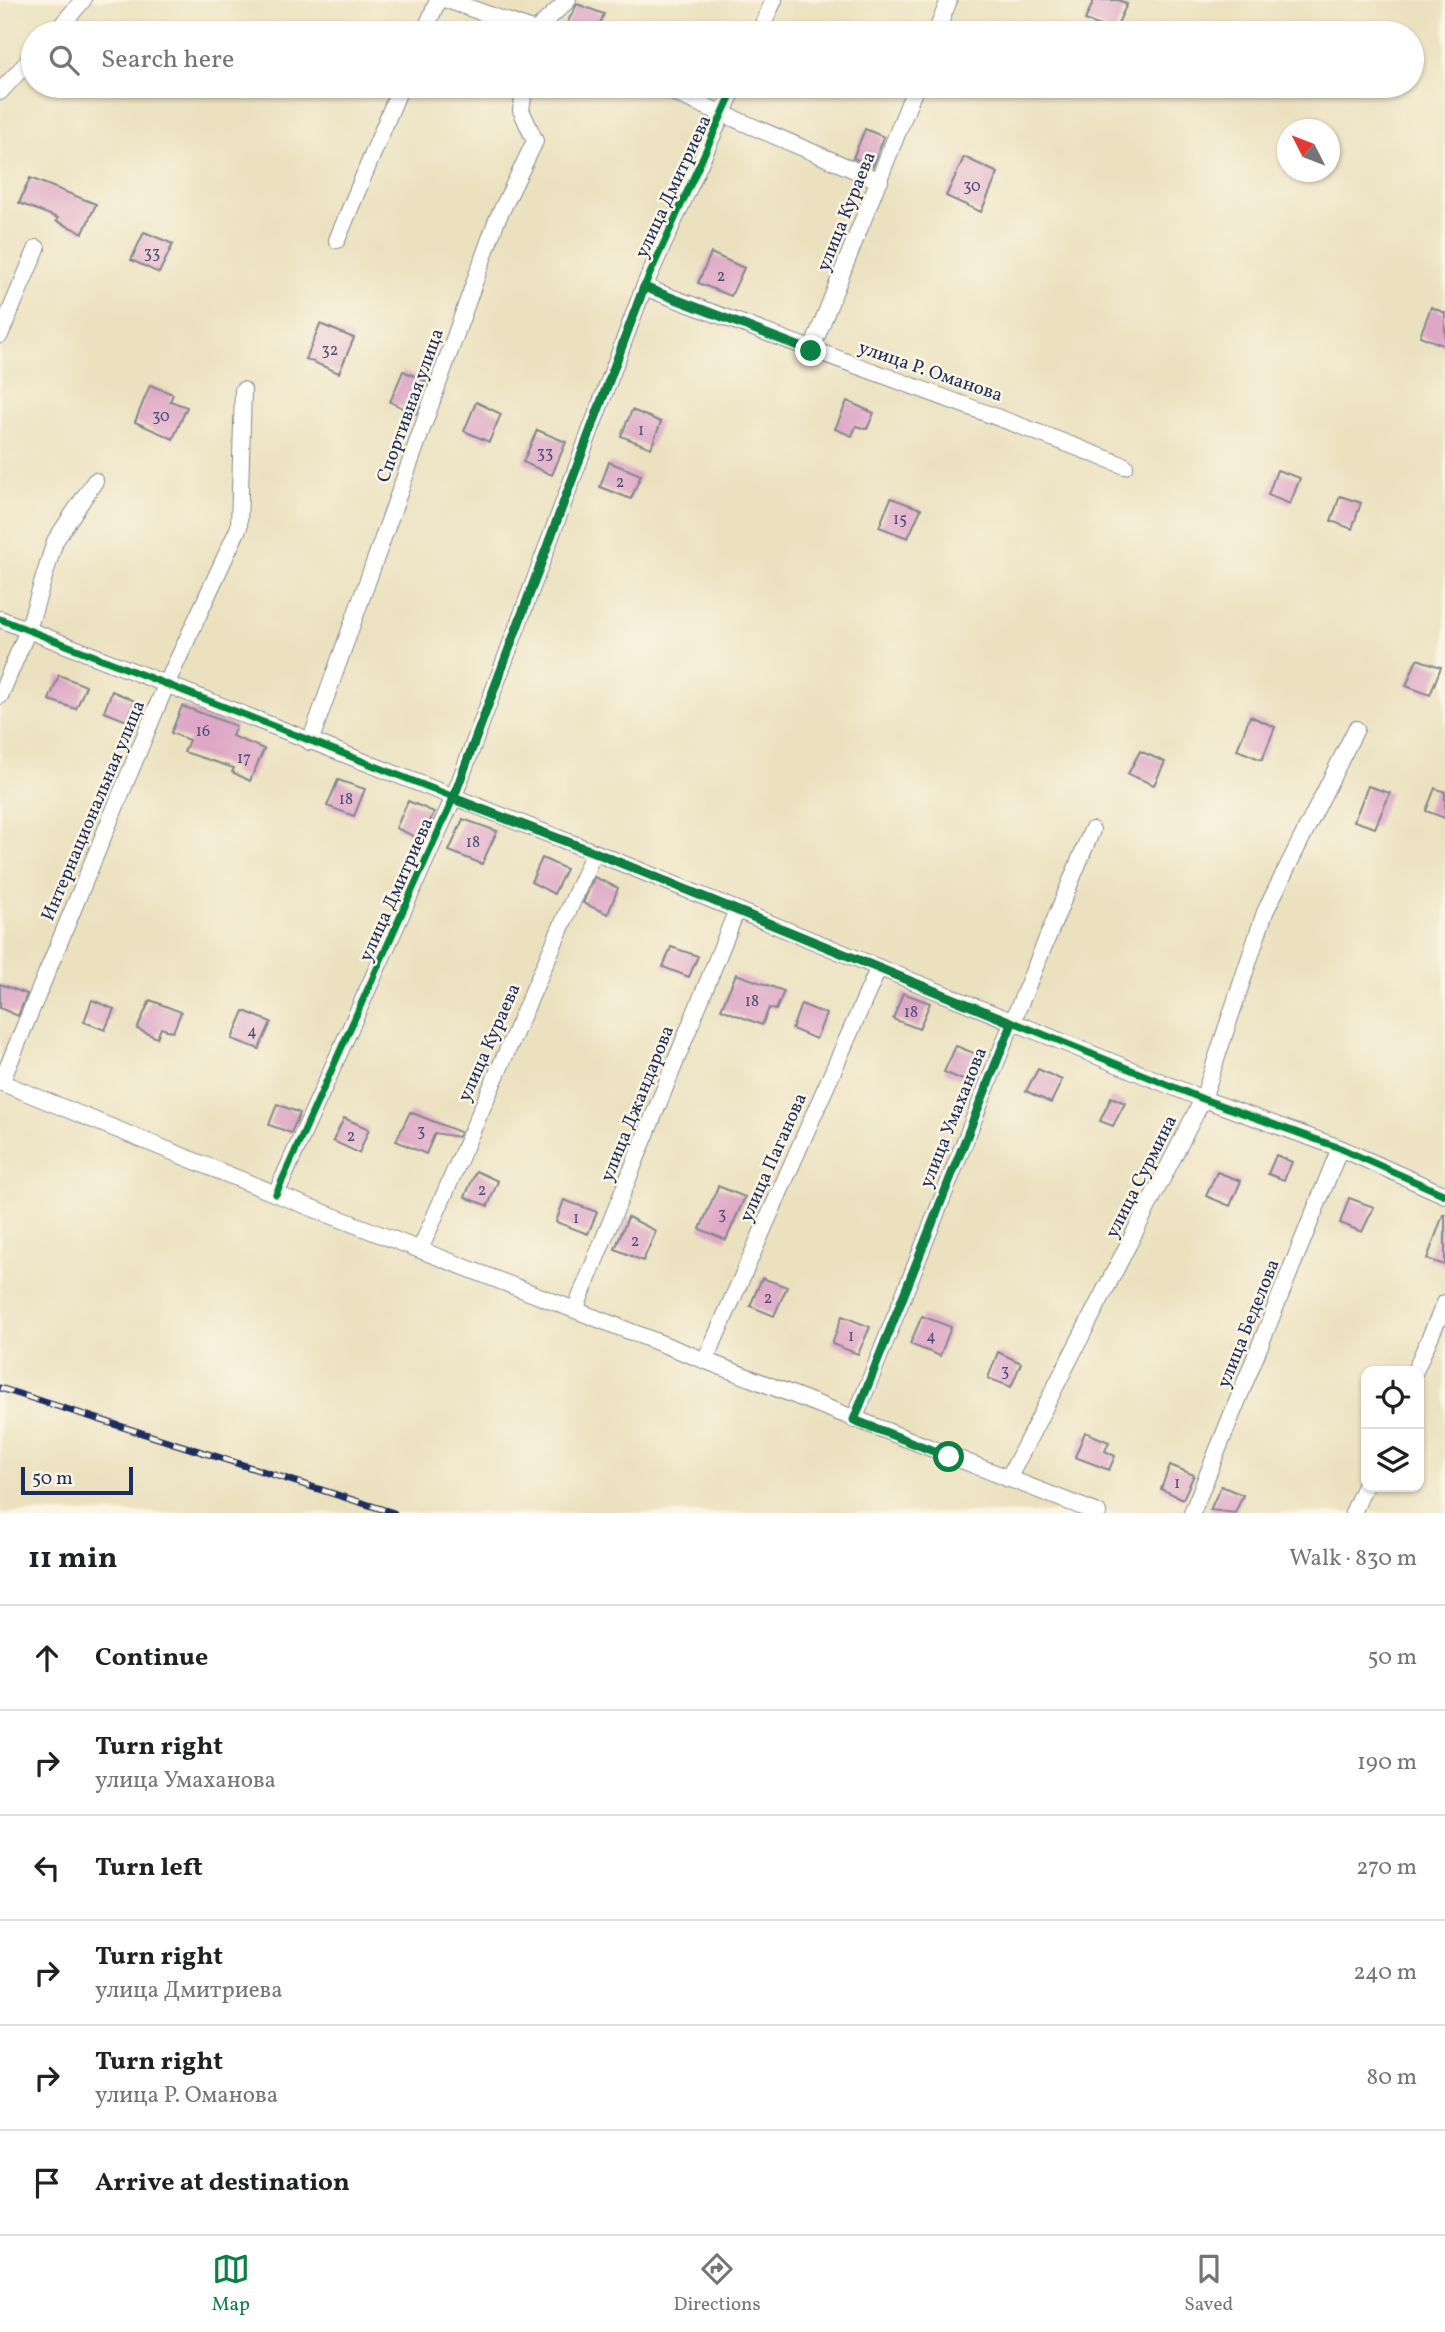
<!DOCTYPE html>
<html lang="en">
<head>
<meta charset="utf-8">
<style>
	:root { --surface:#fff; --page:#f6f6f6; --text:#202124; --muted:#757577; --line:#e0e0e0; --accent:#0b8043 }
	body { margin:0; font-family:Vollkorn,serif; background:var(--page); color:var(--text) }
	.controls { position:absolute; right:21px; bottom:21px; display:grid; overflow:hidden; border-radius:14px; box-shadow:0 2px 5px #0004 }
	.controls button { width:63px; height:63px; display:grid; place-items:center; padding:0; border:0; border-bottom:2px solid var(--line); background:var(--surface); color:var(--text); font:35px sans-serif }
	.compass { position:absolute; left:1277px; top:119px; width:63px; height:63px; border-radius:50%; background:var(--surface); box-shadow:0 2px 5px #0004; rotate:312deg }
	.scale { position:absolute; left:21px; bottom:18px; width:112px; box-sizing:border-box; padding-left:7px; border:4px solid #1b2f5e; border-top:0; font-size:19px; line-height:24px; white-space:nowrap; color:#1b2f5e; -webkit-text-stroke:5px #fcf5e5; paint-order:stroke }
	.stop { position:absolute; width:21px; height:21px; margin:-16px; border:5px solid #0b8043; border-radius:50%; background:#fff }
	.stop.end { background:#0b8043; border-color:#fff; box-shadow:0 2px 7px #0008 }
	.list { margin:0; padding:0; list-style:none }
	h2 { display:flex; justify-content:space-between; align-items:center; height:91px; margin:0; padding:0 28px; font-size:30px }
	h2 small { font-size:23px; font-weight:400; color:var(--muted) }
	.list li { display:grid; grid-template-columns:46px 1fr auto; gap:21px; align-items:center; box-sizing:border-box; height:105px; padding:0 28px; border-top:2px solid var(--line) }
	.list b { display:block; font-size:26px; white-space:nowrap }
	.list p { margin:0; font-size:23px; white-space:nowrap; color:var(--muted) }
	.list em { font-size:23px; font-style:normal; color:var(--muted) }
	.icon { flex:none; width:38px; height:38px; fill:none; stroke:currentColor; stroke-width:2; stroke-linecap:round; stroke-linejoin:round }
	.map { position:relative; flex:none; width:1445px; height:1513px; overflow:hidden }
	.search { position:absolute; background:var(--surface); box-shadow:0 2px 5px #0004; left:21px; right:21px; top:21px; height:77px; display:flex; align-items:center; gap:18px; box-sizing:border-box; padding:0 24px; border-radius:38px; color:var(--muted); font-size:26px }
	.sheet { height:721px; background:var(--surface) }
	nav { display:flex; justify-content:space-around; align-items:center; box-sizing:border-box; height:98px; border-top:2px solid var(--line); background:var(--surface); font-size:19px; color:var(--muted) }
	nav a { display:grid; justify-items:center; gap:4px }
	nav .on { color:var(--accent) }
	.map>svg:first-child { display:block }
</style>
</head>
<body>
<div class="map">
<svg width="1445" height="1513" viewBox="0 0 1445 1513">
	<rect width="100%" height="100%" fill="#fcf5e5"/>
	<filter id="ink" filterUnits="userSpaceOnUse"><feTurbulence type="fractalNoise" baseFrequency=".0143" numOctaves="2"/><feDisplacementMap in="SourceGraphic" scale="14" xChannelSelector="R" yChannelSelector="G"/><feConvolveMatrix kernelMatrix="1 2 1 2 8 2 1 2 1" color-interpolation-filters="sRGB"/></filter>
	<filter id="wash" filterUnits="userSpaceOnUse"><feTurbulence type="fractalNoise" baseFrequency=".00686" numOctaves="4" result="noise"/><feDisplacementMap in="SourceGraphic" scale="28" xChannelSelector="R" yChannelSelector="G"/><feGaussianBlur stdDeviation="1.57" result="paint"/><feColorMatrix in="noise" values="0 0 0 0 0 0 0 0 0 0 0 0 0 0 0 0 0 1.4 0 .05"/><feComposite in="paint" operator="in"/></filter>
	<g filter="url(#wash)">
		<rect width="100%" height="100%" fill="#ebe1bf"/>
		<g id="blocks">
			<path fill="#dea7c6" d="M1094,0h25l8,4 -13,28 -29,-12z
				M577,4l27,10 -8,19h-34z
				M865,129l19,8 -11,29 -20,-8z
				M964,157l34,16 -17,39 -35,-16z
				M30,178l66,26 -13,29 -27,-12 2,-3 -39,-15z
				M144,232l29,12 -14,29 -28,-13z
				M711,253l33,15 -13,28 -33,-13z
				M1431,307l14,6v33l-25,-10z
				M320,324l34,14 -15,35 -33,-14z
				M403,371l25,11 -12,32 -26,-12z
				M150,385l23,9 -3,7 17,6 -14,32 -38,-17z
				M847,401l27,12 -7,16 -11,-3 -4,10 -17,-7z
				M476,402l25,12 -12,28 -25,-11z
				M632,410l29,12 -10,26 -30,-12z
				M537,430l29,12 -14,33 -29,-13z
				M609,462l32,13 -10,24 -31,-12z
				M1277,470l23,8 -10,26 -22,-9z
				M1340,496l21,7 -9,26 -21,-8z
				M891,498l30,11 -13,29 -29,-11z
				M1417,659l24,8 -11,28 -24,-9z
				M59,675l27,11 -10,23 -27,-9z
				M112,691l23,10 -8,20 -23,-9z
				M182,706l54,20 -4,10 32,13 -14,32 -18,-9 2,-4 -50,-16 5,-12 -18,-7z
				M1250,716l25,11 -13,33 -25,-10z
				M1140,751l25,11 -11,23 -26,-11z
				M338,780l27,9 -11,27 -27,-10z
				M1368,786l22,7 -15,35 -21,-7z
				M1435,788l10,4v26l-19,-7z
				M408,801l26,11 -12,28 -26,-12z
				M463,819l34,12 -15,33 -33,-13z
				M542,858l24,11 -12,25 -23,-12z
				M594,877l24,11 -10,26 -25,-11z
				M671,947l27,9 -9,21 -26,-10z
				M736,974l48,17 -8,19 -7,-2 -7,17 -41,-16z
				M0,984l27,10 -9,22 -18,-8z
				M903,993l27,10 -11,26 -26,-10z
				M92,1000l22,9 -9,21 -21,-8z
				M150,1000l31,12 -8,20 -12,-4 -4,10 -20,-9z
				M801,1004l25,10 -10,25 -24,-10z
				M244,1011l27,11 -12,27 -27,-10z
				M956,1046l23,9 -12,27 -23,-10z
				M1038,1069l24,11 -11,23 -25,-12z
				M1111,1097l14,6 -12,23 -13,-5z
				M277,1104l23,9 -9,20 -22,-8z
				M410,1112l50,20 -2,5 -23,-4 -9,21 -30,-13z
				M344,1118l25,11 -10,24 -26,-12z
				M1276,1155l16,7 -8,18 -16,-6z
				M476,1171l22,10 -10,25 -23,-9z
				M1217,1172l24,9 -11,25 -24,-10z
				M718,1186l27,11 -19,43 -26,-11z
				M1349,1198l25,9 -12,25 -22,-9z
				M564,1200l33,12 -9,22 -32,-12z
				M1443,1215h2v50l-18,-6z
				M628,1217l28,14 -13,30 -28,-12z
				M762,1278l25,9 -13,29 -24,-10z
				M842,1316l28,11 -12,27 -26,-10z
				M922,1316l29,11 -11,29 -30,-12z
				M998,1352l23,11 -10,24 -23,-9z
				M1085,1432l24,10 -4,9 10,5 -6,14 -34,-13z
				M1170,1465l24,10 -11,24 -22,-10z
				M1221,1486l22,9 -8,18 -25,-3z"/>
		</g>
	</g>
	<g filter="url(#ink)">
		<use href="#blocks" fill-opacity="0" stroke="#83888e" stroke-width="2"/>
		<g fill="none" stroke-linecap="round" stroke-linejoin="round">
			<defs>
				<path id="minor" d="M447,0l94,33
					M55,33l28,-33
					M424,33l14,-33
					M533,33l35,-33
					M759,33l15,-33
					M936,33l13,-33
					M658,86l222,95
					M0,92l33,-36
					M337,240l64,-154
					M644,287c160,61 321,116 481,179
					M0,335l37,-87
					M811,351l105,-265
					M0,619l594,233 609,247 137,49 105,47
					M0,696l28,-66 27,-89 40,-60
					M310,742l186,-520 39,-81 -14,-31 4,-24
					M0,1082l276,112 822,319
					M1,1083l165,-398 73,-158 4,-137
					M276,1194l177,-395 191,-512 91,-201
					M420,1250l174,-398
					M575,1310l161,-398
					M705,1361l173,-392
					M1415,1371l30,-68
					M854,1420l158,-397 80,-193
					M1008,1479l195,-380 62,-187 91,-183
					M1192,1513l148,-365
					M1353,1513l13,-30"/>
			</defs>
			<use href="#minor" stroke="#83888e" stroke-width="18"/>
			<use href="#minor" stroke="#fff" stroke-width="16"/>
			<defs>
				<path id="rail" d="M0,1388l394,125"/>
			</defs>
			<use href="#rail" stroke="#1b2f5e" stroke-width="7"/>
			<use href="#rail" stroke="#fcf5e5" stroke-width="4.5" stroke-dasharray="13" stroke-linecap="butt"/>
			<defs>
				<path id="cycleway" d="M0,619l594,233 609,247 137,49 105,47
					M276,1194l177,-395 191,-512 91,-201"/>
			</defs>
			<use href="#cycleway" stroke="#fcf5e5" stroke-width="11"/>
			<use href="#cycleway" stroke="#00873e" stroke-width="7"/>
		</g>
	</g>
	<g fill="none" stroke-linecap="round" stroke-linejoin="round" filter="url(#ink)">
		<path stroke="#0b8043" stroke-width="9" d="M811,351l-167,-64 -191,512 141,53 418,171 -158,397 95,37"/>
	</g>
	<g text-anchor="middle" stroke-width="5" stroke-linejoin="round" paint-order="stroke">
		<g font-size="16" fill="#4c4d78">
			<text x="972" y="191">30</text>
			<text x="152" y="258">33</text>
			<text x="721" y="281">2</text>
			<text x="330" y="355">32</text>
			<text x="161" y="421">30</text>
			<text x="641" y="435">1</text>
			<text x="545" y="458">33</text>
			<text x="620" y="487">2</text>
			<text x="900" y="524">15</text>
			<text x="203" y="736">16</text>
			<text x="244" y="763">17</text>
			<text x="346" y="804">18</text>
			<text x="473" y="847">18</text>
			<text x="752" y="1006">18</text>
			<text x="911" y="1017">18</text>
			<text x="252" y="1036">4</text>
			<text x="421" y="1136">3</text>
			<text x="351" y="1141">2</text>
			<text x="482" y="1195">2</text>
			<text x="722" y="1219">3</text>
			<text x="576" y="1223">1</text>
			<text x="635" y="1246">2</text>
			<text x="768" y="1303">2</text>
			<text x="851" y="1341">1</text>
			<text x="931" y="1341">4</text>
			<text x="1005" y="1376">3</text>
			<text x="1177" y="1488">1</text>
		</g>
		<g font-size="19" fill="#1b2f5e" stroke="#fcf5e5">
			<text transform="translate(672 186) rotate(-65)" y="7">улица Дмитриева</text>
			<text transform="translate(845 211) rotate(-68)" y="7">улица Кураева</text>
			<text transform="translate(931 370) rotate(19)" y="7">улица Р. Оманова</text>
			<text transform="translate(409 405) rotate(-70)" y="7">Спортивная улица</text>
			<text transform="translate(92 810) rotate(-67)" y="7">Интернациональная улица</text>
			<text transform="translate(395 889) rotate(-66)" y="7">улица Дмитриева</text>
			<text transform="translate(488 1042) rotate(-66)" y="7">улица Кураева</text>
			<text transform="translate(636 1103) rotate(-68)" y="7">улица Джандарова</text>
			<text transform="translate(952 1117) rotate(-68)" y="7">улица Умаханова</text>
			<text transform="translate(772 1157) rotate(-66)" y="7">улица Паганова</text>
			<text transform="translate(1140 1176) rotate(-63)" y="7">улица Сурмина</text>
			<text transform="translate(1247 1323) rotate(-68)" y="7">улица Беделова</text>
		</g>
	</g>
</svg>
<div class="controls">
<button><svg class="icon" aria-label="locate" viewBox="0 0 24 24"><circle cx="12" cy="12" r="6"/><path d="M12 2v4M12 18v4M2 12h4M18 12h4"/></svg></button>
<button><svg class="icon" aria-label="layers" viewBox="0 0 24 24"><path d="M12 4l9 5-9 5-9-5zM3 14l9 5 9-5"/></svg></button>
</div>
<svg class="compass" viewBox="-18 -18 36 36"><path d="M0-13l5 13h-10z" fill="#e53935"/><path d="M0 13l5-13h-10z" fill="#757577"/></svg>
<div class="scale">50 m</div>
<div class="stop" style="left:949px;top:1457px"></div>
<div class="stop end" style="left:811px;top:351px"></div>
<div class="search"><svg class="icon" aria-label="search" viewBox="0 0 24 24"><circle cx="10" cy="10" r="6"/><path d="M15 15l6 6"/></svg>Search here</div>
</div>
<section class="sheet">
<h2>11 min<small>Walk · 830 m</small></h2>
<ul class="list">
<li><svg class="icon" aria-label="ahead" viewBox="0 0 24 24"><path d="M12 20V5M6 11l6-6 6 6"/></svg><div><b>Continue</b></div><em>50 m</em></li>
<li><svg class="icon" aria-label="right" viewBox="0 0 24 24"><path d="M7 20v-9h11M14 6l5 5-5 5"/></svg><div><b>Turn right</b><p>улица Умаханова</p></div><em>190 m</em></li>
<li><svg class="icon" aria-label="left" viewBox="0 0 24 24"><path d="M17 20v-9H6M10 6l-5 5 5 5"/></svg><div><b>Turn left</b></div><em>270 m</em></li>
<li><svg class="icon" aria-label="right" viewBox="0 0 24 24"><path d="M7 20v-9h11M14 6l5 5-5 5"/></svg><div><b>Turn right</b><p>улица Дмитриева</p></div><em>240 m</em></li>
<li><svg class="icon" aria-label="right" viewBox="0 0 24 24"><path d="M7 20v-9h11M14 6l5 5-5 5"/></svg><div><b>Turn right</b><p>улица Р. Оманова</p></div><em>80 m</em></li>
<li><svg class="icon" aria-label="arrive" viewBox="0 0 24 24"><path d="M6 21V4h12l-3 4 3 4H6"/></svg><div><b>Arrive at destination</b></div></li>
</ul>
</section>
<nav>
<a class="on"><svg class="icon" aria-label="map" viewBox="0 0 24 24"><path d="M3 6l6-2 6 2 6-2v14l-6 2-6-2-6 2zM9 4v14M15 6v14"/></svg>Map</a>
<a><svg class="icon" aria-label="directions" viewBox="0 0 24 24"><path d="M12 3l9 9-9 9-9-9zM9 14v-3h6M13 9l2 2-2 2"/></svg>Directions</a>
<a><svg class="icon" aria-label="saved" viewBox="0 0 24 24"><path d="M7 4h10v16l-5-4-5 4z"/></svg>Saved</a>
</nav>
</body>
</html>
